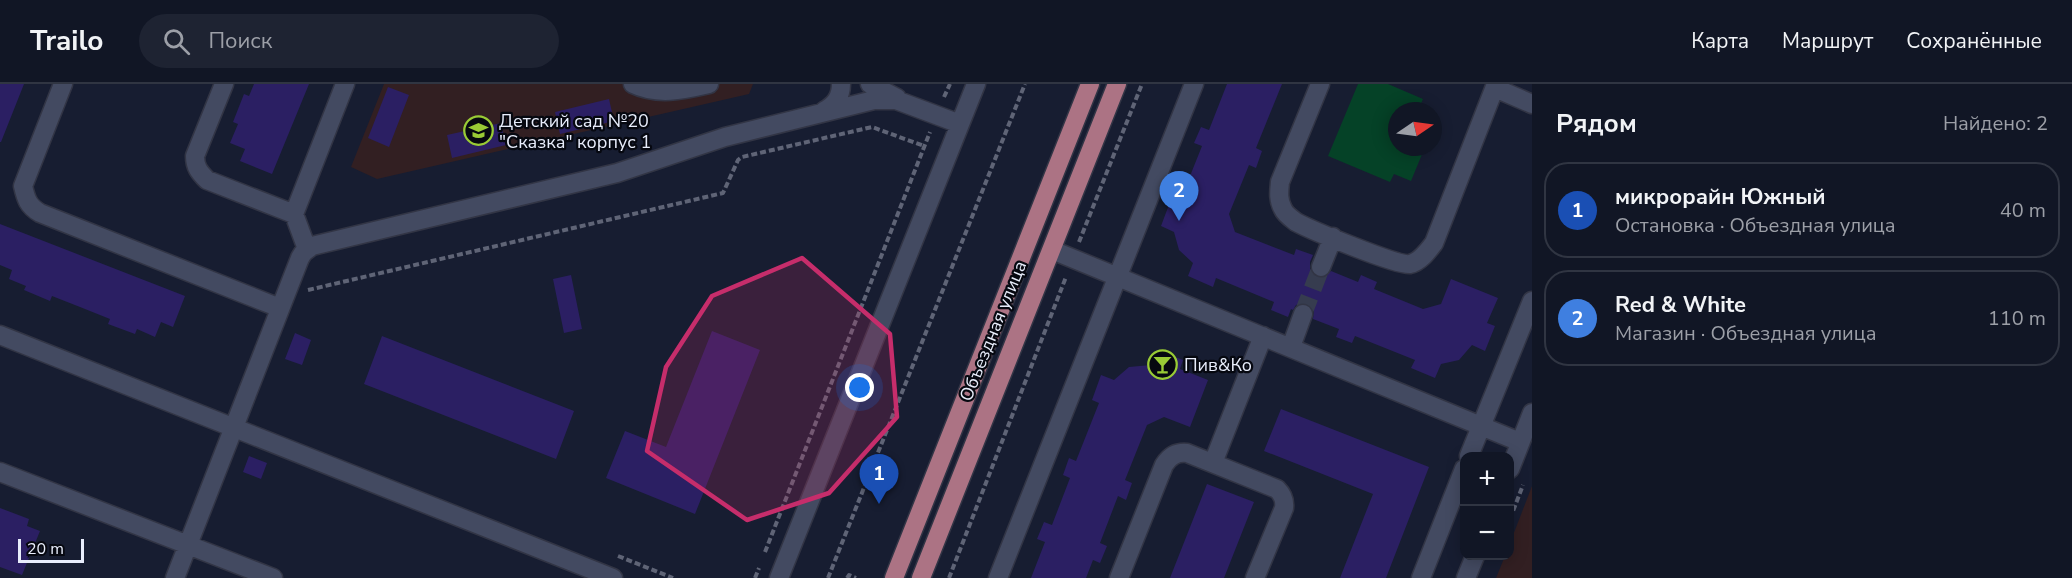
<!DOCTYPE html>
<html lang="ru">
<head>
<meta charset="utf-8">
<style>
	:root { --surface:#111625; --page:#1e2332; --text:#f1f3f6; --muted:#9c9fa7; --line:#303542; --accent:#99cb35 }
	body { margin:0; font-family:"Nunito Sans",sans-serif; background:var(--page); color:var(--text) }
	.controls { position:absolute; right:18px; bottom:18px; display:grid; overflow:hidden; border-radius:12px; box-shadow:0 3px 15px #0003 }
	.controls button { width:54px; height:54px; display:grid; place-items:center; padding:0; border:0; border-bottom:2px solid var(--line); background:var(--surface); color:var(--text); font:30px sans-serif }
	.compass { position:absolute; left:1388px; top:18px; width:54px; height:54px; border-radius:50%; background:var(--surface); box-shadow:0 3px 15px #0003; rotate:77deg }
	.scale { position:absolute; left:18px; bottom:15px; width:66px; box-sizing:border-box; padding-left:6px; border:3px solid #e8edfb; border-top:0; font-size:16px; line-height:21px; white-space:nowrap; color:#e8edfb; -webkit-text-stroke:4px #060810; paint-order:stroke }
	.you { position:absolute; left:860px; top:304px; width:21px; height:21px; margin:-15px; border:4px solid #fff; border-radius:50%; background:#1a73e8; box-shadow:0 0 0 9px #1a73e833 }
	.badge { display:grid; place-items:center; width:39px; height:39px; border-radius:50%; background:var(--accent); color:#fff; font-size:20px; font-weight:700 }
	.pin { position:absolute; translate:-50% -50px; filter:drop-shadow(0 2px 3px #0008) }
	.pin::after { content:''; position:absolute; top:32px; width:21px; height:18px; background:inherit; clip-path:polygon(0 0,100% 0,50% 100%) }
	.list { margin:0; padding:0; list-style:none }
	h2 { display:flex; justify-content:space-between; align-items:center; height:78px; margin:0; padding:0 24px; font-size:26px }
	h2 small { font-size:20px; font-weight:400; color:var(--muted) }
	.list li { display:grid; grid-template-columns:39px 1fr auto; gap:18px; align-items:center; box-sizing:border-box; height:96px; margin:0 12px 12px; padding:0 12px; border:2px solid var(--line); border-radius:24px }
	.list b { display:block; font-size:22px; white-space:nowrap }
	.list p { margin:0; font-size:20px; white-space:nowrap; color:var(--muted) }
	.list em { font-size:20px; font-style:normal; color:var(--muted) }
	.icon { flex:none; width:33px; height:33px; fill:none; stroke:currentColor; stroke-width:2; stroke-linecap:round; stroke-linejoin:round }
	.map { position:relative; flex:none; width:1532px; height:494px; overflow:hidden }
	header { display:flex; align-items:center; gap:36px; box-sizing:border-box; height:84px; padding:0 30px; background:var(--surface); border-bottom:2px solid var(--line) }
	header strong { font-size:28px }
	nav { display:flex; gap:33px; margin-inline-start:auto; font-size:21px }
	.search { width:420px; height:54px; background:var(--page); display:flex; align-items:center; gap:15px; box-sizing:border-box; padding:0 21px; border-radius:33px; color:var(--muted); font-size:22px }
	main { display:flex }
	aside { flex:1; background:var(--surface) }
	.map>svg:first-child { display:block }
</style>
</head>
<body>
<header>
<strong>Trailo</strong>
<div class="search"><svg class="icon" aria-label="search" viewBox="0 0 24 24"><circle cx="10" cy="10" r="6"/><path d="M15 15l6 6"/></svg>Поиск</div>
<nav><a>Карта</a><a>Маршрут</a><a>Сохранённые</a></nav>
</header>
<main>
<div class="map">
<svg width="1532" height="494" viewBox="0 0 1532 494">
	<rect width="100%" height="100%" fill="#171d31"/>
	<path fill="#321f22" d="M384,0h369l-4,10 -372,85 -26,-12z
		M1532,402v92h-36l9,-22h5v-13z"/>
	<path fill="#054227" d="M1358,0h30l35,15 -5,11 2,1h-23v36h28l-14,34 -17,-7 -4,8 -62,-26z"/>
	<path fill="#2b1f63" d="M0,0h24l-23,58h-1z
		M254,0h55l-37,90 -32,-13 5,-12 -15,-6 8,-19 -5,-2 11,-28 5,2z
		M1227,0h55l-26,64 6,3 -6,17 -7,-3 -20,49 6,18 59,23 2,-6 17,6 -3,7v7l6,8 7,1 8,-7 27,11 3,-7 16,7 -3,7 49,20 18,-5 10,-25 47,19 -11,25 8,3 -10,25 -13,-6 -13,15 -18,4 -6,14 -24,-10 4,-8 -60,-24 -3,7 -16,-6 3,-8 -26,-10 1,-8 -7,-7 -5,-1 -6,2 -3,5 -2,-1 -3,8 -17,-7 3,-8 -58,-24 -3,9 -25,-11 5,-13 -14,-13 -5,-18 -13,-6 9,-24 8,4 24,-60 -8,-3 7,-16 8,3z
		M388,3l21,8 -20,52 -21,-9z
		M609,15l5,22 -54,13 -5,-22z
		M501,39l5,22 -54,13 -5,-23z
		M0,140l185,72 -12,31 -12,-5 -6,15 -18,-8 -2,5 -27,-10 2,-5 -30,-12 -28,-11 -2,5 -26,-11 2,-4 -17,-7 3,-9 -12,-5z
		M571,191l11,54 -18,4 -11,-54z
		M712,247l48,19 -65,164 -89,-36 19,-47 41,16z
		M295,249l16,7 -9,25 -17,-6z
		M382,252l192,75 -18,48 -192,-75z
		M1157,266l26,10 -3,9 28,11 -18,47 -26,-10 -17,8 -22,55 7,3 -6,17 -8,-4 -18,47 7,3 -7,17 -7,-3 -7,18h-55l14,-36 -8,-3 7,-17 8,3 18,-47 -7,-3 6,-17 7,3 23,-58 -7,-3 9,-25 13,5 15,-13 22,-2z
		M1281,325l148,58 -43,111h-46l33,-84 -109,-43z
		M249,372l18,7 -6,16 -18,-7z
		M1207,400l47,18 -30,76h-54z
		M0,424l29,11 -2,7 13,5 -18,44 -22,-8z"/>
	<g fill="none" stroke-linecap="round" stroke-linejoin="round">
		<path stroke="#363c4f" stroke-width="18" stroke-dasharray="18 9" stroke-linecap="butt" d="M1303,230l18,-47"/>
		<defs>
			<path id="minor" d="M63,0l-40,102c3,13 5,20 17,27l240,95
				M224,0l-29,72c0,11 4,16 12,24l87,34
				M633,0c25,12 50,6 76,0
				M870,0l27,14
				M1320,0l-40,98c-1,10 -2,18 3,27 2,5 9,10 13,13 15,8 101,44 114,42 10,-2 18,-13 24,-21l62,-159
				M1495,4l37,16
				M824,27c11,-6 17,-14 17,-27
				M307,165l-13,-35 51,-130
				M1052,166l468,192
				M1321,183l12,-30
				M0,251l613,243
				M1291,263l12,-33
				M1469,372l63,-155
				M1213,379l50,-127
				M1510,385l22,-56
				M0,388l273,106
				M175,494l125,-320 3,-5 9,-7 305,-73 108,-36 149,-37h22l64,24
				M779,494l197,-494
				M998,494l196,-494
				M1119,494l45,-113c6,-9 12,-13 23,-12l90,36c6,6 8,11 7,19l-29,70
				M1421,494l43,-109
				M1466,494l9,-22"/>
			<path id="major" d="M894,494l196,-494
				M921,494l196,-494"/>
		</defs>
		<use href="#minor" stroke="#323545" stroke-width="21"/>
		<use href="#major" stroke="#323545" stroke-width="21"/>
		<path stroke="#5f6476" stroke-width="4" stroke-dasharray="6 3" stroke-linecap="butt" d="M944,13l6,-13
			M1079,158l63,-158
			M308,206l415,-97 15,-33 4,-3 130,-30 52,19
			M1510,435l13,-34
			M765,468l165,-420
			M618,472l55,22
			M755,494l4,-10
			M828,494l197,-494
			M847,494l2,-3 7,3
			M949,494l117,-301"/>
		<use href="#minor" stroke="#434a61" stroke-width="18"/>
		<use href="#major" stroke="#ac7384" stroke-width="18"/>
	</g>
	<path fill="#c62d6b" fill-opacity="0.2" stroke="#c62d6b" stroke-width="4.5" stroke-linejoin="round" d="M802,174l88,76 7,83 -68,76 -82,27 -100,-69 19,-84 46,-71z"/>
	<defs>
		<symbol id="school-ring" viewBox="-11 -11 22 22"><circle r="9.5" fill="#060810" stroke="#99cb35" stroke-width="1.5"/><path d="M0-5L7-2L0 1L-7-2ZM-4 1L0 2.5L4 1V4Q0 6-4 4Z" fill="#99cb35"/></symbol>
		<symbol id="bar-ring" viewBox="-11 -11 22 22"><circle r="9.5" fill="#060810" stroke="#99cb35" stroke-width="1.5"/><path d="M-6-5H6L.8 .8V4.5H3.5V6h-7V4.5H-.8V.8Z" fill="#99cb35"/></symbol>
	</defs>
	<g fill-rule="evenodd">
		<use href="#school-ring" x="462" y="30" width="33" height="33"/>
		<use href="#bar-ring" x="1146" y="264" width="33" height="33"/>
	</g>
	<g text-anchor="middle" stroke-width="4.5" stroke-linejoin="round" paint-order="stroke">
		<g font-size="18" fill="#e8edfb" stroke="#060810" text-anchor="start">
			<text x="499" y="43">Детский сад №20<tspan x="499" dy="21">"Сказка" корпус 1</tspan></text>
			<text x="1184" y="287">Пив&amp;Ко</text>
		</g>
		<g font-size="18" fill="#e8edfb" stroke="#060810">
			<text transform="translate(993 247) rotate(-68)" y="6">Объездная улица</text>
		</g>
	</g>
</svg>
<div class="controls">
<button>+</button>
<button>−</button>
</div>
<svg class="compass" viewBox="-18 -18 36 36"><path d="M0-13l5 13h-10z" fill="#e53935"/><path d="M0 13l5-13h-10z" fill="#9c9fa7"/></svg>
<div class="scale">20 m</div>
<div class="you"></div>
<div class="pin badge" style="left:879px;top:420px;background:#1a4fb4">1</div>
<div class="pin badge" style="left:1179px;top:137px;background:#3f7fe0">2</div>
</div>
<aside>
<h2>Рядом<small>Найдено: 2</small></h2>
<ul class="list">
<li><span class="badge" style="background:#1a4fb4">1</span><div><b>микрорайн Южный</b><p>Остановка · Объездная улица</p></div><em>40 m</em></li>
<li><span class="badge" style="background:#3f7fe0">2</span><div><b>Red &amp; White</b><p>Магазин · Объездная улица</p></div><em>110 m</em></li>
</ul>
</aside>
</main>
</body>
</html>
